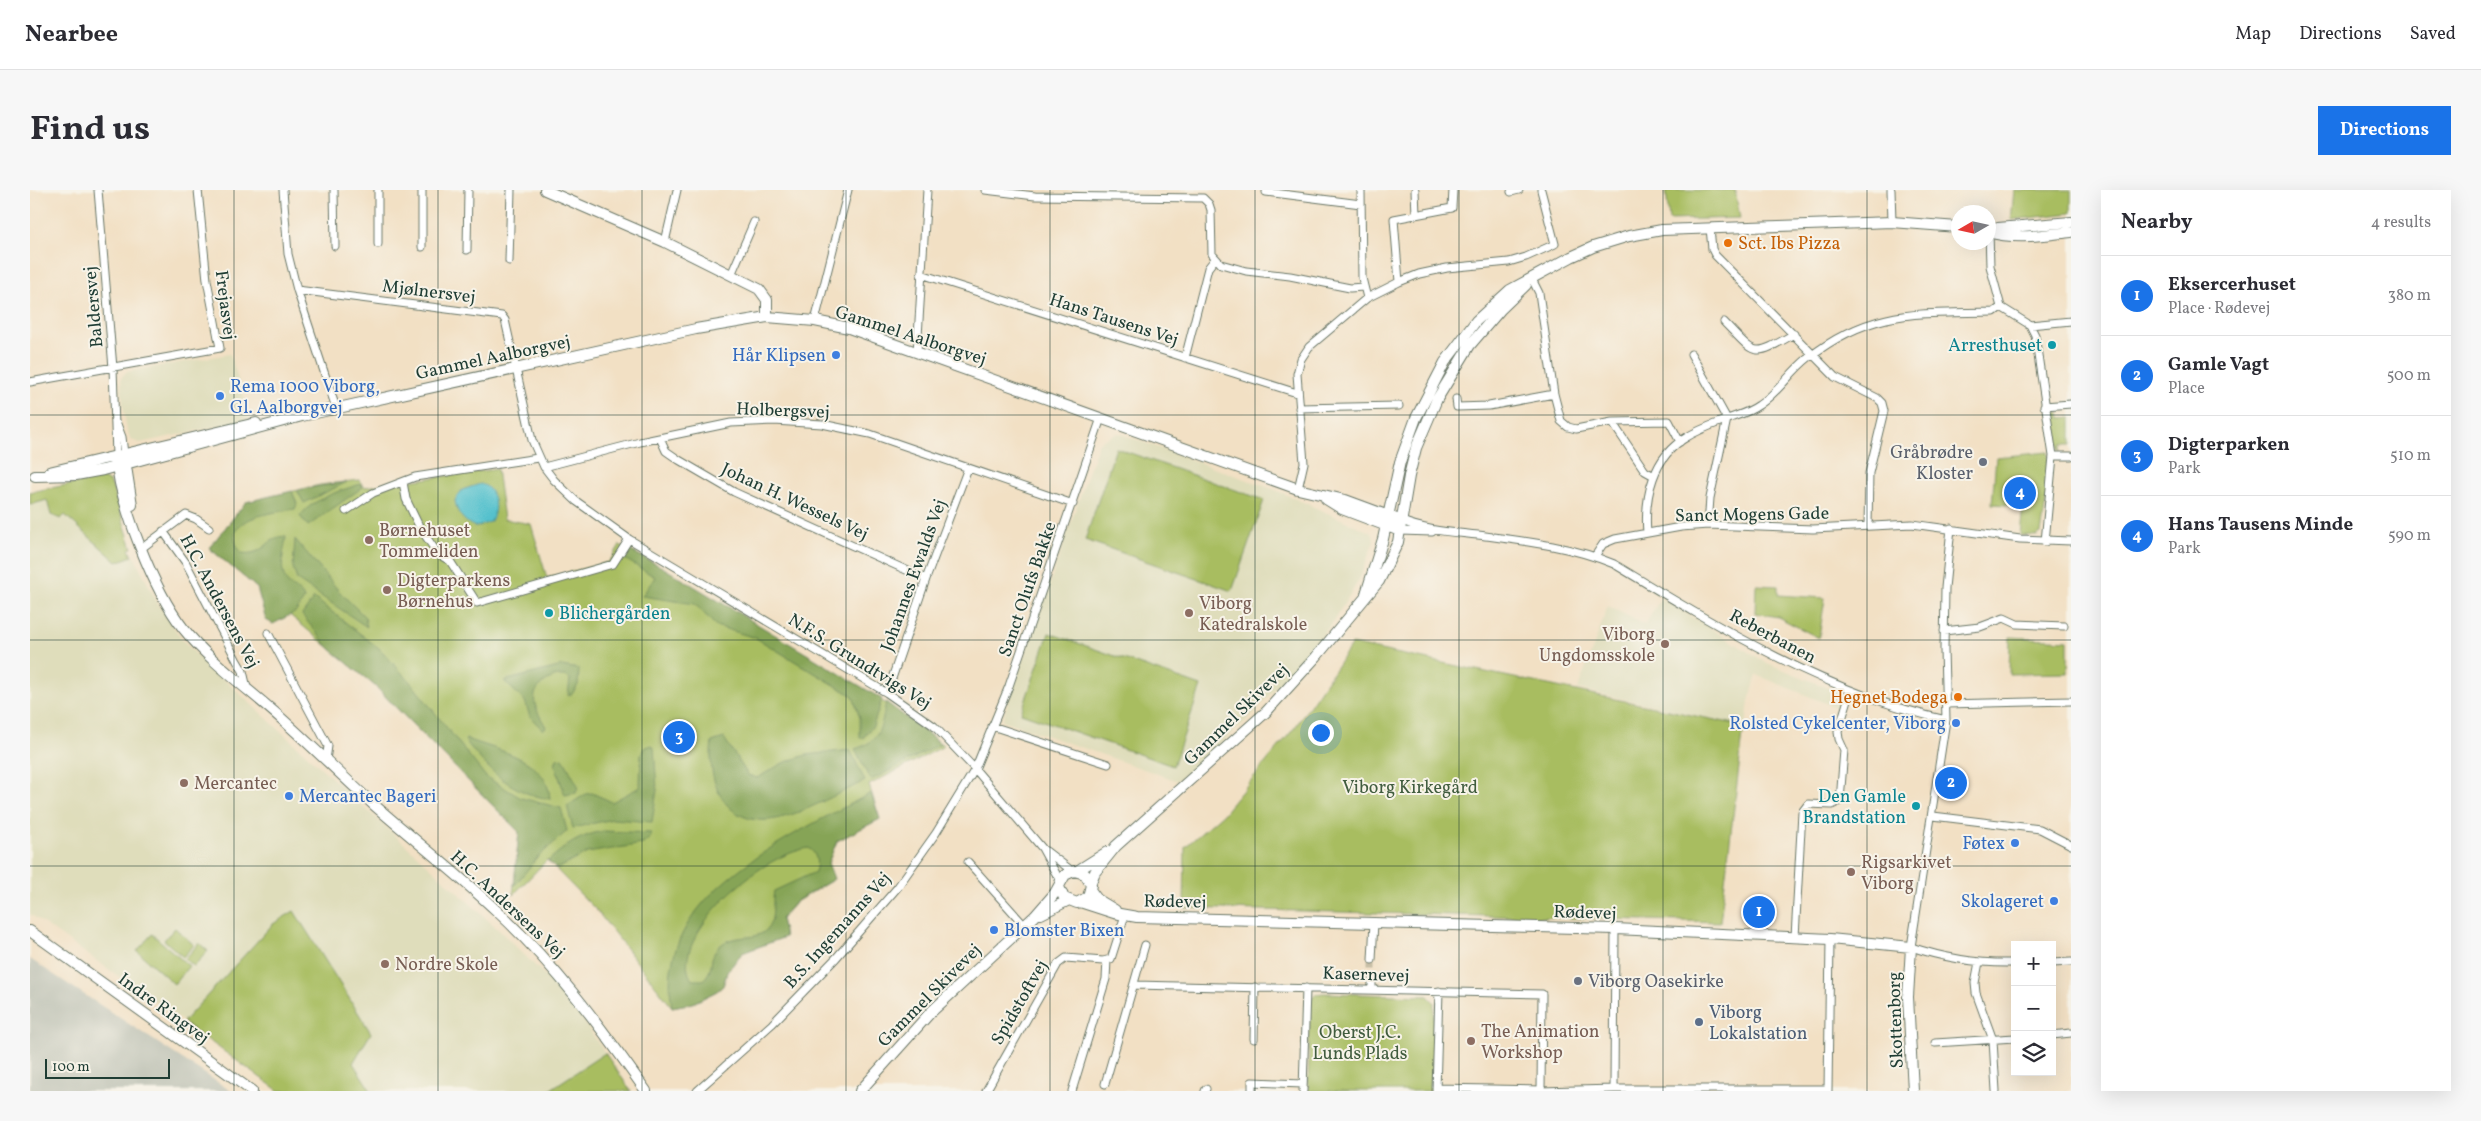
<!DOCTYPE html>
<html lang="en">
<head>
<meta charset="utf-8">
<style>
	:root { --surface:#fff; --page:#f7f7f7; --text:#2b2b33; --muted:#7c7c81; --line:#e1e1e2; --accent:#1a73e8 }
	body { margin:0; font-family:Vollkorn,serif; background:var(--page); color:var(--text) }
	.controls { position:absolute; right:15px; bottom:15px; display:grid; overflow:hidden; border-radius:0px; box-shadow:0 5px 20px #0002 }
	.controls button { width:45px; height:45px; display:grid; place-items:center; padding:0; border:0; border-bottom:1px solid var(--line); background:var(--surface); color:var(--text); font:25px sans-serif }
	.compass { position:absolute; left:1921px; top:15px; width:45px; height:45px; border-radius:50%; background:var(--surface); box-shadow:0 5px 20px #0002; rotate:261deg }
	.scale { position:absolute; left:15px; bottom:12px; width:125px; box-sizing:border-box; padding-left:5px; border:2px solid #1f3d34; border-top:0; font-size:14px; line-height:18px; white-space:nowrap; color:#1f3d34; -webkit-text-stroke:4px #f7f3e8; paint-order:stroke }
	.you { position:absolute; left:1290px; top:542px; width:18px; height:18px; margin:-12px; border:4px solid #fff; border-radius:50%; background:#1a73e8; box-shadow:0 0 0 8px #1a73e833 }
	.badge { display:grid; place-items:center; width:32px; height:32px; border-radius:50%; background:var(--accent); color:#fff; font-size:16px; font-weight:700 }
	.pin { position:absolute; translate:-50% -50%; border:2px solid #fff; box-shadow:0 1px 5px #0006 }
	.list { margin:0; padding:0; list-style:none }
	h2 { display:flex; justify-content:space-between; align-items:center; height:65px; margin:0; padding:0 20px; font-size:21px }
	h2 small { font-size:16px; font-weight:400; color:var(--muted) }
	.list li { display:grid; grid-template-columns:32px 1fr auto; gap:15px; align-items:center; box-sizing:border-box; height:80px; padding:0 20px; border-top:1px solid var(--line) }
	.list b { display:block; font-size:19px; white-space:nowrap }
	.list p { margin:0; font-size:16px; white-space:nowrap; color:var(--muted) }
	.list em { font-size:16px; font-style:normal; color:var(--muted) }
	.icon { flex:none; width:28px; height:28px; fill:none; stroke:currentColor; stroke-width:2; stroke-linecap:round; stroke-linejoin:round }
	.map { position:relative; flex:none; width:2041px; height:901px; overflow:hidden; border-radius:0px }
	header { display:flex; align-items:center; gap:30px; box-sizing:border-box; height:70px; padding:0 25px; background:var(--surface); border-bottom:1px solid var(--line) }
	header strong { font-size:24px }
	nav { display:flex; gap:28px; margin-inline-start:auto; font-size:18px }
	.intro { display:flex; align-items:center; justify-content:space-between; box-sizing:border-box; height:120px; padding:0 30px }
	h1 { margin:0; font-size:35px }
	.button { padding:12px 22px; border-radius:0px; background:var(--accent); color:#fff; font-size:18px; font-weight:700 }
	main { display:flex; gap:30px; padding:0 30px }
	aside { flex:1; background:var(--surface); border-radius:0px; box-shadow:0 5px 20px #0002 }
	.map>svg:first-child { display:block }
</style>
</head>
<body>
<header>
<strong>Nearbee</strong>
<nav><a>Map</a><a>Directions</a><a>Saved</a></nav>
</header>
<div class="intro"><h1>Find us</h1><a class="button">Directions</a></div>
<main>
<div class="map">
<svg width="2041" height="901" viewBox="0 0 2041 901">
	<rect width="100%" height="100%" fill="#f7f3e8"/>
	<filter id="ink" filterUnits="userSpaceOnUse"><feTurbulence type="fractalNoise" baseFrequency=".02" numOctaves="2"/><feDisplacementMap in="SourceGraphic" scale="10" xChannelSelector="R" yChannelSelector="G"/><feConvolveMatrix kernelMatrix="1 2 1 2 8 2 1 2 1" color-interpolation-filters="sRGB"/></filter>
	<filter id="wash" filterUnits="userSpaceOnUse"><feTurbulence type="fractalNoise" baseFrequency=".0096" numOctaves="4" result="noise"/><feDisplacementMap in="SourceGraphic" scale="20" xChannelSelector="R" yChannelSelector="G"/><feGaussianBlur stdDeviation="1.12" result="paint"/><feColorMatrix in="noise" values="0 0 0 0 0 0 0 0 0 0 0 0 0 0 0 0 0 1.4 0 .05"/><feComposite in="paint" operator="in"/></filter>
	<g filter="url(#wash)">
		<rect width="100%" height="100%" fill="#f2e0c4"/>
		<path fill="#dfddbb" d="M200,164l21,65 -111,24 -9,-3 -4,-10 -4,-24 -2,-28 5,-6z
			M1088,243l160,58 92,41 3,3 1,6 -15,39 -28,45 -82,93 -71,63 -176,-61 97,-278z
			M73,288l8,5 21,65 -3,1 3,6 2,1 24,48 23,34 14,15 305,278 67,66 64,94h-349l-252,-177v-422z
			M1631,408l106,65 76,31 -3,15 -83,-34 -8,26 -3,25 -168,-37 30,-83 37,19z"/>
		<path fill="#c3c6b9" d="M0,769l201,132h-201z"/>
		<path fill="#a8bd61" stroke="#647d4a" d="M1636,0h69l5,28 -71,2z
			M1984,0h57v23l-60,7z
			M2030,222l1,6 10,-1v28h-10v6l-2,-1 -7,-35 1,-2z
			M1086,258l148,52 -32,91 -147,-51z
			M2018,262l1,30 -8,51 -5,3 -16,-1 3,-29 -31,-2 4,-47z
			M467,279l7,50 27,5 16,54 62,-16 11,-17c49,25 96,55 144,84 62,37 124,72 180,117l-75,39 11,34 -43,22 -9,22 6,16 -38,23 -15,17 4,18 -43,16 -15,19 -4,14 -6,5 -24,12 -21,4 -75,-96 -50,-51 -34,35 6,-63 -144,-146 -166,-138 37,-46 74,-17 39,-5 5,7z
			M73,288l8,5 21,65 -3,1 3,7 -15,6 -52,-47 -4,4 -10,-4 -4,-15 -17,5v-13z
			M1726,395l22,1v9l47,3 -6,40 -41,-21 -23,-4z
			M1019,443l152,53 -28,80 -152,-53z
			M1980,447l58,3v33l-59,1z
			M1322,454l392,82 -24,196 -536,-14 1,-61 38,-33 73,-88z
			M264,721l77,122 -18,30 18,28h-92l-96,-69 90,-98z
			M145,738l19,17 -11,12 -19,-17z
			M122,744l37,32 -15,18 -37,-33z
			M169,753l9,8 -14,15 -9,-7z
			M1294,803l104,3 6,6 -2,89h-124l2,-89 5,-8z
			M575,863l26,38h-83z"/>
		<path fill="#86a457" stroke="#527046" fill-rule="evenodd" d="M317,292l-43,21 -7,-13z
			M331,294l2,3 -55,39 -8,-10c13,-18 42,-26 61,-32z
			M262,301l5,13 -2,5c-22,4 -79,8 -54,44 25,4 28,-20 45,-16 -2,14 -8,34 2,46 5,6 14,8 16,16l-8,13 -23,12 -7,-4 -9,-32 -48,-40 37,-46z
			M265,349l44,52 26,26 2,10 -70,-47 -4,-12z
			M597,359l35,18 220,132 -9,27 -10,12h-3v-20l-7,-22 -97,-58 -40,-12 -21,-22 -53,-8 13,-19 -32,-19z
			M284,408l66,51 32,35 74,93 35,21 40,10 6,23 -29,26 -24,29 5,-54 -144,-146 -46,-38 -27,-33z
			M532,476l17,3 -1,16 -6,9 -4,1 2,-16c-10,-9 -31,3 -35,15 -3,11 6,24 11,33l-3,3 -13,-13 -5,-16 -21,-20z
			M856,512l55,42 -70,36 -16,-31c26,-8 26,-22 31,-47z
			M694,548l24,37 9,3 26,-15 23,-8 44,-5 15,31c-27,12 -60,32 -89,38 -50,9 -70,-35 -64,-77z
			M437,549c31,12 81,19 83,60 -37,-5 -63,-29 -85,-59z
			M622,555l2,3 3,42 -5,32 -39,-3 -40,9 -6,-22 19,-12 6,-1 20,9 28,-15 1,-32 3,-7z
			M527,568l6,1 2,3 13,24 -2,7 -11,2 -10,-30z
			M841,603l9,26 -43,22 -9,22 6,16 -38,22 -15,18 4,18 -43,16 -15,19 -4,14 -6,5 -24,12 -21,4c-20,-114 119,-170 199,-214zM779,658c8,6 9,15 6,24l-41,19c-2,10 0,22 -3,31 -9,25 -39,6 -55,28 -8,11 -1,19 -13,30h-11c-19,-27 25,-77 46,-94 19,-17 46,-34 71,-38z
			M573,641l48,2v4l-8,7 -56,9 -28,15h-4l-7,-7c18,-16 31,-25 55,-30z"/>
		<path fill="#54c1cd" stroke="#3a7f80" d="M450,294c15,2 19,27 10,38l-14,5c-12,-4 -20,-15 -21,-27l7,-10z"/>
	</g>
	<g filter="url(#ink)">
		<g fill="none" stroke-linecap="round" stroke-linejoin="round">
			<path stroke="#c8bfa7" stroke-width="7" stroke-dasharray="7 3.5" stroke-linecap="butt" d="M1342,790v-20"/>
			<defs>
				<path id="street" d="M68,0l15,178 3,88
					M253,0l5,64 9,36 39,118
					M304,0l1,56
					M348,0v54
					M955,0l50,6 168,2 6,6 2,6 1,44 9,10 25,7 44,5 60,12 13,-1
					M1331,0l1,88 5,20
					M1385,0l1,25
					M1861,0l1,32
					M1236,2l95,12
					M1481,2l8,-2
					M1680,38l2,21 3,6 120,122 42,21 5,5 2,8 -15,62 -1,53
					M1959,42l1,34 11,41
					M635,52l12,-52
					M392,57v-57
					M437,60l1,-60
					M479,71l2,-71
					M891,84l376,119
					M701,85l23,-53
					M1502,89l7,14 15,101 7,27 7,6 8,2 36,-7 33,49 9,5
					M1369,92l-5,-63 58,-11 1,-18
					M267,100l205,26 3,4 27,120 12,27 10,13 22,21 53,38 258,154 47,33 41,43 67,79 18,33
					M1971,117l29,18 41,-4
					M785,131l33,-131
					M1694,132c33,34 28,36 70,12
					M2000,135l5,10 18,121 -8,86
					M887,163l10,-163
					M1661,164l36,65 -17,79 -2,27
					M1155,168l23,-90 7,-9
					M0,192l190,-34 -13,-68 -9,-90
					M1426,209l1,8 32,-1 65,-12
					M2014,216l27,-2
					M1269,218l100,-2
					M1582,232l57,-1 11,21
					M87,234l5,13 2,17
					M630,248l6,13 13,9 55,32 192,87
					M2023,266h18
					M514,277l96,-25 91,-19 43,-2 48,3 48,10 203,70
					M373,292l3,17 14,29 18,26 12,7 27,42 136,-39 16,-25
					M1268,299l6,-26 -7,-89 4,-15 8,-12 58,-49 32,-16 20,-8 28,-6 62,-6 17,-5 29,-13 -14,-54
					M316,321l27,-18 42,-16 123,-19
					M1372,331c24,10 51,11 76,14 46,6 93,11 136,29 104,63 212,129 332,156
					M1921,338l-6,60 -1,62 2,70 -35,227c33,11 69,17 104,16
					M133,341l23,32 51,98 6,10 4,17
					M1370,341l32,1
					M1617,343c-3,-36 6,-77 40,-96 11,-7 25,-12 38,-17 12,-5 23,-7 34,-15 19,-12 31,-33 49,-47 64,-50 110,-44 186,-46l7,-5
					M112,358l44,-33 10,4 13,9
					M1565,366l8,-12 12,-5 66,-12 27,-2 105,4 99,-5 108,15 51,2
					M1914,441l36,-4 24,-9 13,6 47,2
					M238,443l60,113 -2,14
					M857,503l39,-114 42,-111
					M1916,514l125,-3
					M962,536l116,38
					M1903,626l107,13 31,16
					M1016,661l26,20
					M938,672l57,64
					M1765,747l7,-125 6,-8 24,1 8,-4 4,-51 -5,-11 -1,-7 13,-42
					M1342,770l2,-38
					M1949,772l-4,21 1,10 17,47 3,51
					M2022,773l19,-1
					M1342,790v9
					M1104,795l408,9 -1,96 -105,-2
					M2022,845l19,-2
					M1224,849l1,-52
					M1905,853l80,-5
					M1075,894l40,-139
					M1584,899l1,-160
					M667,901l75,-67 64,-66 61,-70 39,-55 39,-64 34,-83 92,-268
					M956,901l72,-127 8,-6 37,3 8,-2 14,-44
					M1042,901l34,-112 1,-19
					M1175,901l1,-2
					M1222,901v-9l51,2
					M1273,901l3,-103
					M1406,901l3,-100
					M1511,901l73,-2h214
					M1798,901l2,-152"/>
				<path id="secondary" d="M515,0l120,52 94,47 8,11v17
					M1960,41l8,-3 73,-6
					M1958,42c28,8 55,3 83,0
					M86,266c3,47 38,135 67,172 28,35 67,62 100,92 30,27 59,56 90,84 41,36 85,70 125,108 59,55 102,114 148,179
					M95,270l7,45
					M19,282l207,-49
					M5,286l41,-1 27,-5 199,-54 394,-87 71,-12 48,4 34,7 449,161 47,11 57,21
					M1296,309l16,10 58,22
					M1336,404l17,-55 17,-77 16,-44 29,-56 31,-41 34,-31 61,-33 22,-10 36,-11 33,-6 230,-8 66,5
					M1047,681l30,-19
					M1061,692l4,-10 21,-26 150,-134 50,-55 63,-76 19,-39 11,-66 7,-28 21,-49 33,-54 30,-35 26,-25
					M1061,701l6,8 18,11
					M1050,712l34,11 23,4 478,12 215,10 81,8 -3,50 5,94
					M1011,724l26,-13
					M0,741l222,160
					M830,901l70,-78 105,-97 20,-23 10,-18 9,-4 11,3 6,11 -3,12 -11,6 -13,-5 -5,-11"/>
			</defs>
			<use href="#street" stroke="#697666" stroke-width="9"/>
			<use href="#secondary" stroke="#697666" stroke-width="12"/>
			<use href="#street" stroke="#fff" stroke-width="7"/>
			<use href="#secondary" stroke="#fff" stroke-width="10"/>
		</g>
	</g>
	<path fill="none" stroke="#1f3d34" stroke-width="1" stroke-opacity="0.55" d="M204,0v901M408,0v901M612,0v901M816,0v901M1020,0v901M1225,0v901M1429,0v901M1633,0v901M1837,0v901M0,225h2041M0,450h2041M0,676h2041"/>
	<g fill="#e8710a" stroke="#f7f3e8" stroke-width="2">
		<circle cx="1698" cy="53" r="5"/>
		<circle cx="1928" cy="507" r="5"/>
	</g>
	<g fill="#0f9aa8" stroke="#f7f3e8" stroke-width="2">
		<circle cx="2022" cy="155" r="5"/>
		<circle cx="519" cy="423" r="5"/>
		<circle cx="1886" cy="616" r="5"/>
	</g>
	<g fill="#3f7fe0" stroke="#f7f3e8" stroke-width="2">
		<circle cx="806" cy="165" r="5"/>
		<circle cx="190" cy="206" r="5"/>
		<circle cx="1926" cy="533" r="5"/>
		<circle cx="259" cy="606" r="5"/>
		<circle cx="1985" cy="653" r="5"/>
		<circle cx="2024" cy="711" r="5"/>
		<circle cx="964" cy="740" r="5"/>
	</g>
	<g fill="#6b7280" stroke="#f7f3e8" stroke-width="2">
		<circle cx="1953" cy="272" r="5"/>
		<circle cx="1548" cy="791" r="5"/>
	</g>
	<g fill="#8d6e63" stroke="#f7f3e8" stroke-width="2">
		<circle cx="339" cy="350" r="5"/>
		<circle cx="357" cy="400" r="5"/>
		<circle cx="1159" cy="423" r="5"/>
		<circle cx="1635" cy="454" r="5"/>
		<circle cx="154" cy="593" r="5"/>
		<circle cx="1821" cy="682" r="5"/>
		<circle cx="355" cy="774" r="5"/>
		<circle cx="1441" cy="851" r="5"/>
	</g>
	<circle fill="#5c6f8a" stroke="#f7f3e8" stroke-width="2" cx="1669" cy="832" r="5"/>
	<g text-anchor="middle" stroke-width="4" stroke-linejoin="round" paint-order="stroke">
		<g font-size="18" fill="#c56008" stroke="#f7f3e8" text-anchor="start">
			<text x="1708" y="59">Sct. Ibs Pizza</text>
			<text x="1918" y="513" text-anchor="end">Hegnet Bodega</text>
		</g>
		<g font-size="18" fill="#1f3d34" stroke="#f7f3e8">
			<text transform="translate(399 101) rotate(7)" y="6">Mjølnersvej</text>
			<text transform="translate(196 115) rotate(83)" y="6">Frejasvej</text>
			<text transform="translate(63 117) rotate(-95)" y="6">Baldersvej</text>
			<text transform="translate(1084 129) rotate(18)" y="6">Hans Tausens Vej</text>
			<text transform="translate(881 145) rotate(18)" y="6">Gammel Aalborgvej</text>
			<text transform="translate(463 167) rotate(-12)" y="6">Gammel Aalborgvej</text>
			<text transform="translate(753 220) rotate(2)" y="6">Holbergsvej</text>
			<text transform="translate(765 311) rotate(25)" y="6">Johan H. Wessels Vej</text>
			<text transform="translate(1722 324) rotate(-1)" y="6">Sanct Mogens Gade</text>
			<text transform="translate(883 385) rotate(-70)" y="6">Johannes Ewalds Vej</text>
			<text transform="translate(997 399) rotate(-71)" y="6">Sanct Olufs Bakke</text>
			<text transform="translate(190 411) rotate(62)" y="6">H.C. Andersens Vej</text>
			<text transform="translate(1743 446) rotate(28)" y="6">Reberbanen</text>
			<text transform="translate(830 471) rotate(32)" y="6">N.F.S. Grundtvigs Vej</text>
			<text transform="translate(1206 524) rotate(-44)" y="6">Gammel Skivevej</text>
			<text transform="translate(1145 711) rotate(1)" y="6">Rødevej</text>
			<text transform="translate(478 714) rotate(43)" y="6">H.C. Andersens Vej</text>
			<text transform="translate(1555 722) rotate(2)" y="6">Rødevej</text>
			<text transform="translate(807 740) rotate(-48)" y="6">B.S. Ingemanns Vej</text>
			<text transform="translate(1336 784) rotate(2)" y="6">Kasernevej</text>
			<text transform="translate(899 805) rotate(-45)" y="6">Gammel Skivevej</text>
			<text transform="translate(989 812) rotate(-60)" y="6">Spidstoftvej</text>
			<text transform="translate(134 818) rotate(36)" y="6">Indre Ringvej</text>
			<text transform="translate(1865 830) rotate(-92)" y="6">Skottenborg</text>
		</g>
		<g font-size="18" fill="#0d838f" stroke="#f7f3e8" text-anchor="end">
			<text x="2012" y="161">Arresthuset</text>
			<text x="529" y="429" text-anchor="start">Blichergården</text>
			<text x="1876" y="612">Den Gamle<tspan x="1876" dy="21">Brandstation</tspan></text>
		</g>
		<g font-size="18" fill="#366cbe" stroke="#f7f3e8" text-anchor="end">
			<text x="796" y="171">Hår Klipsen</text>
			<text x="200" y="202" text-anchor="start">Rema 1000 Viborg,<tspan x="200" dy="21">Gl. Aalborgvej</tspan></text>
			<text x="1916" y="539">Rolsted Cykelcenter, Viborg</text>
			<text x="269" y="612" text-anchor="start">Mercantec Bageri</text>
			<text x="1975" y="659">Føtex</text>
			<text x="2014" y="717">Skolageret</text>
			<text x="974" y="746" text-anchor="start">Blomster Bixen</text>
		</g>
		<g font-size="18" fill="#5b616d" stroke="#f7f3e8" text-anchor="end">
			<text x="1943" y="268">Gråbrødre<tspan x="1943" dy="21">Kloster</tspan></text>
			<text x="1558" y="797" text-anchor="start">Viborg Oasekirke</text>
		</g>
		<g font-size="18" fill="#785e54" stroke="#f7f3e8" text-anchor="start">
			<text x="349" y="346">Børnehuset<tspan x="349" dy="21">Tommeliden</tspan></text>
			<text x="367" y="396">Digterparkens<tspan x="367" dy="21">Børnehus</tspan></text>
			<text x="1169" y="419">Viborg<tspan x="1169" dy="21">Katedralskole</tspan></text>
			<text x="1625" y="450" text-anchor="end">Viborg<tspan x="1625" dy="21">Ungdomsskole</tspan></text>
			<text x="164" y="599">Mercantec</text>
			<text x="1831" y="678">Rigsarkivet<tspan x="1831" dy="21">Viborg</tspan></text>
			<text x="365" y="780">Nordre Skole</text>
			<text x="1451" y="847">The Animation<tspan x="1451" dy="21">Workshop</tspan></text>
		</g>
		<g font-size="18" fill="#415d3f" stroke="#f7f3e8">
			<text x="1380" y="603">Viborg Kirkegård</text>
			<text x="1330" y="848">Oberst J.C.<tspan x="1330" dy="21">Lunds Plads</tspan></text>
		</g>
		<g font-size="18" fill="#4e5e75" stroke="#f7f3e8" text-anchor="start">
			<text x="1679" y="828">Viborg<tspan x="1679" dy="21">Lokalstation</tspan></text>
		</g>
	</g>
</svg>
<div class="controls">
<button>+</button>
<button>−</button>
<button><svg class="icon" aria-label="layers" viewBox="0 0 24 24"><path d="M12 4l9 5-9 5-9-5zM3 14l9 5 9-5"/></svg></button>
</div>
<svg class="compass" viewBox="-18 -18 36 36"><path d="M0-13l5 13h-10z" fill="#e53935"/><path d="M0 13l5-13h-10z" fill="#7c7c81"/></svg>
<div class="scale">100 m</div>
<div class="you"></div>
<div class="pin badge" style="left:1729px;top:722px">1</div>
<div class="pin badge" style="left:1921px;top:593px">2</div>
<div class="pin badge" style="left:649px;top:547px">3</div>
<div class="pin badge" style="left:1990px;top:303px">4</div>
</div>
<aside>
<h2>Nearby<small>4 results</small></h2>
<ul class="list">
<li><span class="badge">1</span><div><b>Eksercerhuset</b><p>Place · Rødevej</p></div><em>380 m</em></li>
<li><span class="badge">2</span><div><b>Gamle Vagt</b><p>Place</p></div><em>500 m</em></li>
<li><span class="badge">3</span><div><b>Digterparken</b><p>Park</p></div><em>510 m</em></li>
<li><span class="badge">4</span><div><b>Hans Tausens Minde</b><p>Park</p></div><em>590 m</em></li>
</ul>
</aside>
</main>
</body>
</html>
